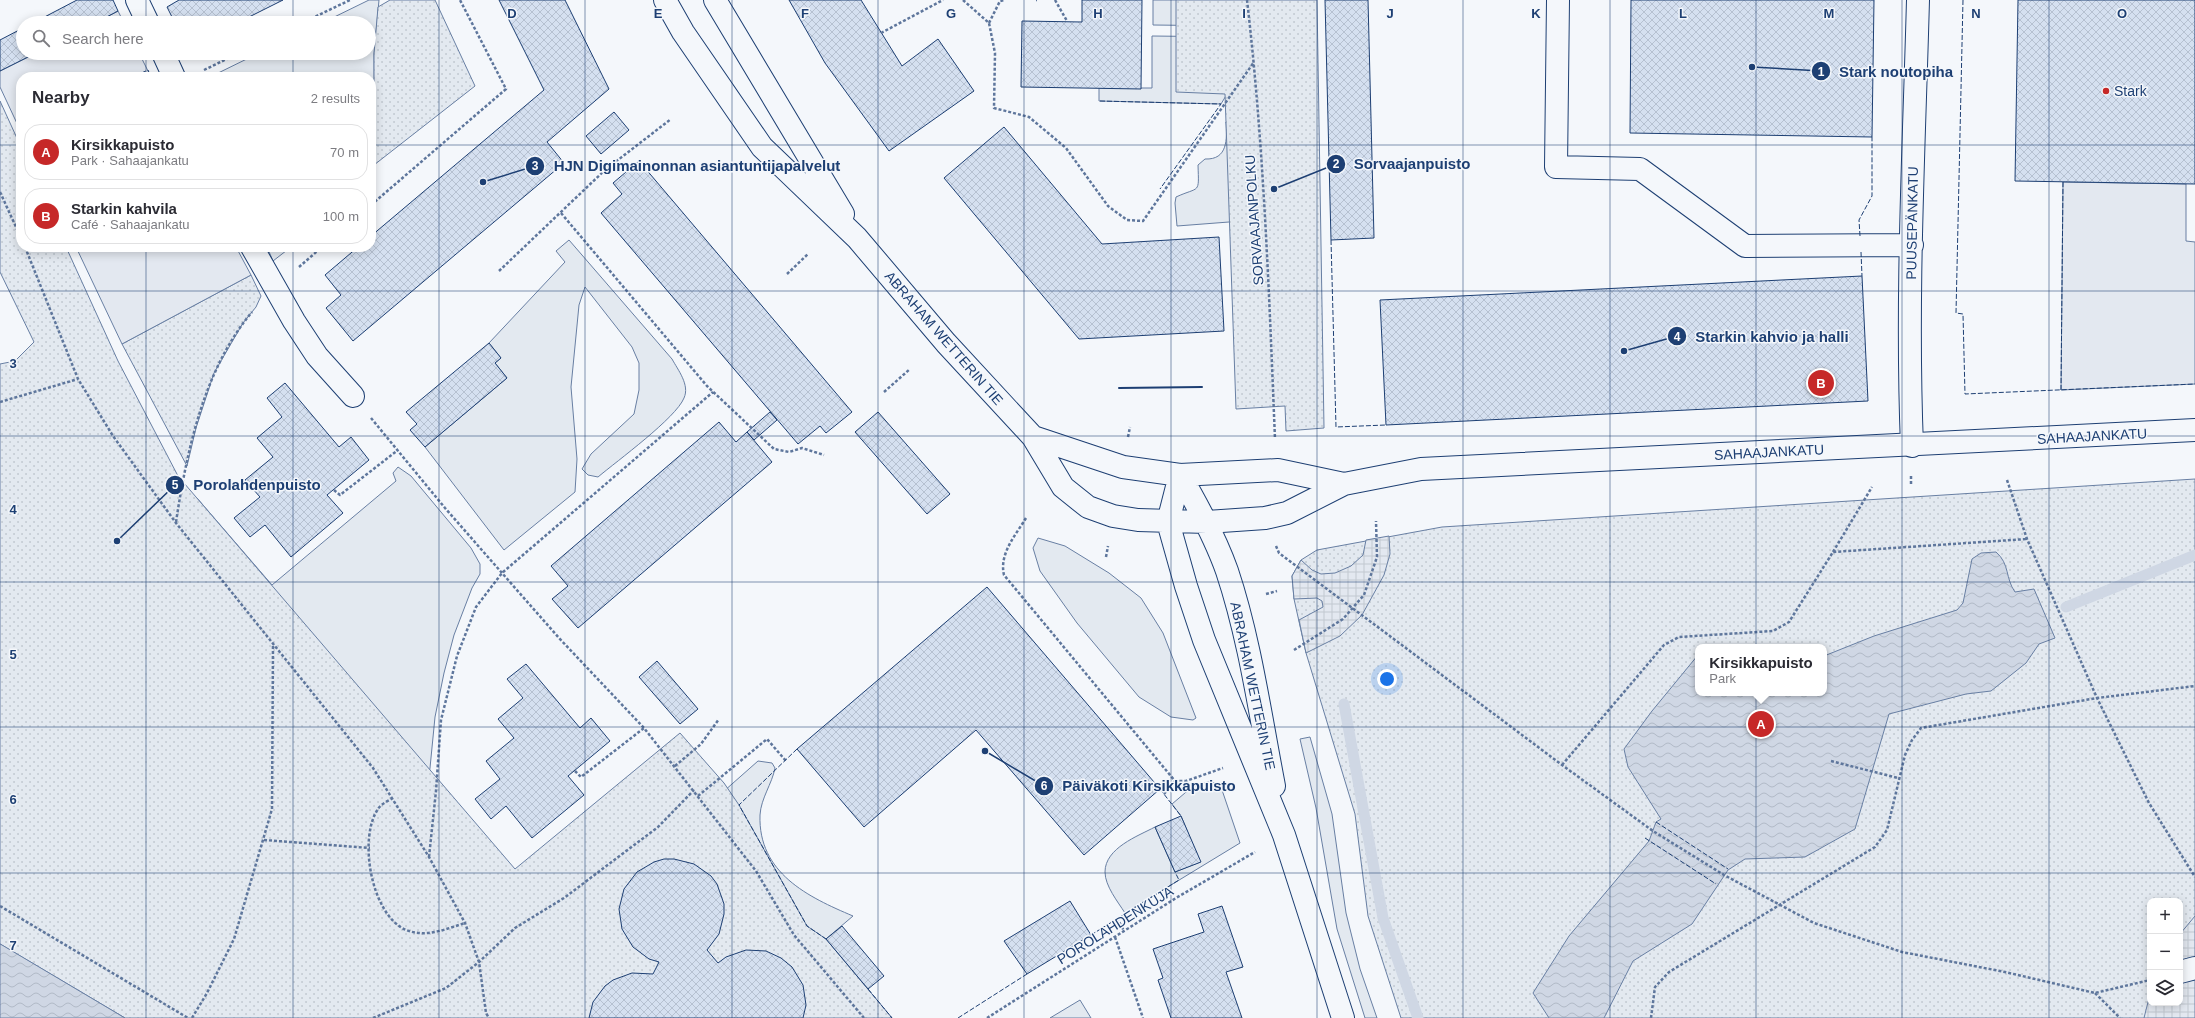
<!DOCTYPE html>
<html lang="en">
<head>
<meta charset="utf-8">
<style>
	:root { --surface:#fff; --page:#f7f7f7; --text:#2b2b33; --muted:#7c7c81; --line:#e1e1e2; --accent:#c62828 }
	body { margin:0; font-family:Arial,sans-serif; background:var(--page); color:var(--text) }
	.controls { position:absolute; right:12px; bottom:12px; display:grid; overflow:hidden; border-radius:8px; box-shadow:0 2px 10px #0003 }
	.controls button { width:36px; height:36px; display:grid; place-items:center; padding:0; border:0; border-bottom:1px solid var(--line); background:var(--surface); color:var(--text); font:20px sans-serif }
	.you { position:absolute; left:1387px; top:679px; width:14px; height:14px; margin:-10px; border:3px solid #fff; border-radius:50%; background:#1a73e8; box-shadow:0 0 0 6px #1a73e833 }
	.badge { display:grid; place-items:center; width:26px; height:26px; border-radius:50%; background:var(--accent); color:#fff; font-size:13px; font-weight:700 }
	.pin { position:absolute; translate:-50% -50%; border:2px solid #fff; box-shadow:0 1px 4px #0006 }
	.popup { position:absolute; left:1695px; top:644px; width:132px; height:52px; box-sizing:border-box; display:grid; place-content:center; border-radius:8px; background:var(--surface); filter:drop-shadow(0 1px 3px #0005); font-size:13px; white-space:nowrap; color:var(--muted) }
	.popup b { font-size:15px; color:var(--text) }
	.popup::after { content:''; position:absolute; left:50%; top:100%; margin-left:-8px; border:8px solid transparent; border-top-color:var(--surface) }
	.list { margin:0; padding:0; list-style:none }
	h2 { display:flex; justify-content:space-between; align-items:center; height:52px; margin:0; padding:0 16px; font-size:17px }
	h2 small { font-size:13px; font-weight:400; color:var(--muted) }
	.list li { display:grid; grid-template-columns:26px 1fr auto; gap:12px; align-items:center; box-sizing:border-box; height:56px; margin:0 8px 8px; padding:0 8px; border:1px solid var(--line); border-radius:16px }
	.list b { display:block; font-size:15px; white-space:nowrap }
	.list p { margin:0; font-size:13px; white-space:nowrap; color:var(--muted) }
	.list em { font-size:13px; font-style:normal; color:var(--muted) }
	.icon { flex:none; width:22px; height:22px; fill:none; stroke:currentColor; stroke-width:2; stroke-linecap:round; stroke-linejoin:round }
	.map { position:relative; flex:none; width:2195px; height:1018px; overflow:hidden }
	.search { position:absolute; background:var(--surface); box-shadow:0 2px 10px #0003; left:16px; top:16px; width:360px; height:44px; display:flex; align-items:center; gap:10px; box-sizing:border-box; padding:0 14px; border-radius:22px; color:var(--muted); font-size:15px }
	.panel { position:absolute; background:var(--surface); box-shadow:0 2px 10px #0003; left:16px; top:72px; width:360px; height:180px; border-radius:16px }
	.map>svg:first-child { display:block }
</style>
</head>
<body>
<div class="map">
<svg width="2195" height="1018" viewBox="0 0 2195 1018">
	<defs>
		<pattern id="park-dots" width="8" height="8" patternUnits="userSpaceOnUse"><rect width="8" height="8" fill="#e3e9f0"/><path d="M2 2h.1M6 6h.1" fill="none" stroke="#c2c9d1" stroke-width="1.8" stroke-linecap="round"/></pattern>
		<pattern id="plaza-grid" width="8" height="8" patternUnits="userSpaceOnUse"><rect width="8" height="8" fill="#e3e8f0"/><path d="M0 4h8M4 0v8" fill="none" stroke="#c2c8d1"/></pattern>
		<pattern id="water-waves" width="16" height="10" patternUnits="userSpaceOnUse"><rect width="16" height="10" fill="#cfd7e4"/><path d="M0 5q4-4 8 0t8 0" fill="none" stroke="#b1bac7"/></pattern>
		<pattern id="building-cross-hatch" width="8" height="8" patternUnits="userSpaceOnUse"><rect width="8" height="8" fill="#d5e0f0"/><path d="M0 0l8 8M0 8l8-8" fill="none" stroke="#b6c1d1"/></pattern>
	</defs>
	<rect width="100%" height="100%" fill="#f4f7fb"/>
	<path fill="#e3e9f0" stroke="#687fa3" d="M369,0h10l-5,54 1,126 -4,3v-106h-161l49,-24h110v-30h-47z
		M1153,0h83l4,26 -87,-1z
		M1152,36l88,1 5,27 -24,40 -122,-3v-13h53z
		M1226,122l29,98 -78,6 -2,-23 1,-6c24,-11 23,-2 22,-32l7,-6c23,1 22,-20 21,-37z
		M569,240l103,119c6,11 18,26 12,39 -8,20 -67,63 -86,79l-10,-2 -6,-6 9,-15 43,-40 5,-24v-27l-7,-16 -47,-60 -6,18 -8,82 6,72 -2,33 -71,58 -79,-103 82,-69 -12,-15 6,-5 -12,-15 76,-81 -9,-11z
		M267,247h24l-18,14z
		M398,467l13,9 60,72 9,16v10l-8,14 -18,47 -10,38 -9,44 -5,51 -9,46 -224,-316 75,87 124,-104 -3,-8z
		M1038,538l27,8 44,27 32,25 22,35 33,85 -3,2 -22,-3 -32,-20 -62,-74 -37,-52 -7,-23z
		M1310,737l22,77 14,99 14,56 17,49h-12l-28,-89 -21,-121 -16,-69z
		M758,761l14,2 3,5c-3,16 -14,30 -15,47 -2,58 48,82 93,101l-27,23 66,79 -72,-68 -105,-151z
		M1211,781l10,6 19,56 -115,70c-7,-11 -20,-27 -20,-41 0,-24 33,-36 50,-45l20,45 25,-10 -19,-46 -9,-12 20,-17z
		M1080,1000l11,18h-41z"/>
	<path fill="url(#park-dots)" stroke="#687fa3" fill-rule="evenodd" d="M390,0h45l40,86 -101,79v-111l4,-47z
		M1176,0h141l7,428 -38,3 -1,-25 -49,3 -11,-315 -49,-2z
		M0,101l21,46v100h45l52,114 60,115 337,393 165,-136 44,50 15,22 68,121 19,13 66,79h-767l-125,-74v-580l15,-3 19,-19 -34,-70z
		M251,275l10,21 -5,11 -13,16 -29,50 -18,55 -9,38 -65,-122z
		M2195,479v539h-794l-33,-102 -13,-102 -49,-161 -12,-54 -2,-23 9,-16 16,-10 125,-23zM1698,647h126v46h-126zM2150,901h30v102h-30z"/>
	<path fill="#e3e8f0" stroke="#687fa3" d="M118,11l6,12h-29z
		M36,53h103l12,24h-130v55l-21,-45v-16z
		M2063,182l123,2v57l9,1v142l-134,6z
		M76,247h160l15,28 -129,69z"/>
	<path fill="url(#plaza-grid)" stroke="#687fa3" d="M1389,536l1,18 -6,21 -22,40 -22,21 -34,17 -7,-33 24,-13 -1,-6 -5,-3 -23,1 -2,-23 9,-16 11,10 9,4 14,-1 16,-7 12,-11 3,-15z
		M2195,916v102h-51l6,-24v9h30v-69z"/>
	<path fill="url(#water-waves)" stroke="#687fa3" d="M1996,552c14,12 9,26 19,40l19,-3 21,49 -16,6 -13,19 -35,28 -25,3 -77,20 -34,115 -50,28 -60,2 -17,11 -36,54 -59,37 -29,57h-55l-16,-25 36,-57 80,-95 7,-19 5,-3 -33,-52 -4,-18 28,-38 46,-56v38h126v-37l50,-20 83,-26 6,-7 9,-44 9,-6z
		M0,944l2,1 123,73h-125z"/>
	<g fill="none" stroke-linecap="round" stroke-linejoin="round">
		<path stroke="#cfd7e4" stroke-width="11" d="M2066,607l129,-52
			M1344,704l39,214 35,100"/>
	</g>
	<path fill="url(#building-cross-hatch)" stroke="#1d3f73" d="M77,0h36l5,11 -23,12h-62z
		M179,0h104l-46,23h-62l-8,-16z
		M499,0h66l44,89 -62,53 17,21 -211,178 -27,-33 15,-13 -16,-20 33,-28h13v-11l173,-146z
		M789,0h72l41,66 36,-27 36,52 -85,60 -64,-88z
		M1082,0h60l-1,89 -120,-2 1,-66 60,1z
		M1325,0h43l6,238 -43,2z
		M1631,0h243l-2,137 -242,-4z
		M2018,0h177v184l-180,-3z
		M23,28v25h13l-36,18v-31z
		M614,112l15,18 -28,24 -15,-18z
		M1004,127l98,117 117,-7 5,94 -145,8 -135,-161z
		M639,161l213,251 -26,21 -6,-7 -22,18 -197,-231 21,-19 -9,-11z
		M1862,276l6,125 -482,24 -6,-125z
		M489,343l12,15 -6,5 12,15 -82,69 -15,-17 7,-6 -11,-12z
		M285,383l54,64 12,-10 18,23 -42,35 16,18 -52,44 -26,-32 -15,12 -16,-19 26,-21 -15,-17 28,-23 -16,-19 25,-21 -15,-19z
		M770,412l7,8 -23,20 -7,-8z
		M878,412l72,82 -23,20 -72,-82z
		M719,422l17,20 11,-10 25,30 -194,166 -26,-29 16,-13 -17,-20z
		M987,587l173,202 -76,66 -108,-125 -112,97 -67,-78z
		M657,661l41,48 -18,15 -41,-47z
		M526,664l54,64 11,-10 19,23 -42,35 16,19 -52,43 -26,-32 -15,13 -16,-20 25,-20 -14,-18 28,-23 -16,-19 25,-21 -16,-19z
		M1181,816l20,46 -26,10 -20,-45z
		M664,859h10l20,5 17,12 6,8 7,20v10l-5,20 -12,16 11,13 8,-6 20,-7 20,1 15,7 11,9 11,18 3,20 -3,13h-214l4,-16 12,-16 8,-6 19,-7 21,1 6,-12 -10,-3 -16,-12 -11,-18 -3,-20 5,-20 13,-17 17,-10z
		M1070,901l21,34 -64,39 -23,-33z
		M1222,906l21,61 -17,5 16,46h-71l-13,-38 5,-2 -10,-29 51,-17 -6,-18z
		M842,926l42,50 -16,13 -42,-50z"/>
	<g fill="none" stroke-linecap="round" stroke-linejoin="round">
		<defs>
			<path id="minor" d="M137,0l11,23
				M1558,0l-2,167 84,2 105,77 167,-1
				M163,53l11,24
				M252,247l42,74 23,35 36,40
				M1912,446c-6,-149 2,-298 6,-446
				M2180,972l15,-4"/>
			<path id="major" d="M665,0l18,32 79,115 95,91 89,105 87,94 30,50 25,20 25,9 25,4 69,2 58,-4 22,-5 57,-29 77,-15 774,-39
				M715,0l128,214
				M1033,437l90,30 57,8 98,-5 66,14
				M1180,475l-12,47 18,64 18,54 80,195 59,183
				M1180,475c18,31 35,62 47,96 23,69 33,143 47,215"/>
		</defs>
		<use href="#minor" stroke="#1d3f73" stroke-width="24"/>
		<use href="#major" stroke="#1d3f73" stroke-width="24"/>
		<path stroke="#5e769c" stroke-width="2.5" stroke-dasharray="3 2" stroke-linecap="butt" d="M963,0l26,23 6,30 -1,55 35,9 37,31 42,58 19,14 16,1 111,-159
			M1036,0h1
			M1055,0l12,21
			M1247,0c17,146 22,293 28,439
			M302,23l48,-23
			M989,23l11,-22 5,-1
			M881,33l62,-33
			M204,70l35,-17
			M0,192l21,46
			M371,205l135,-116 -46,-89
			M561,213l146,173 67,63 15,3 13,-4 22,7
			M25,247l53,132 35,57 63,87 197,245 56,89 36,66 14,39 7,51 3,5
			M299,267l23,-20
			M499,271l106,-101 66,-51
			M787,274l21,-20
			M884,392l26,-23
			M0,402l78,-23
			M371,418l74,90 114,130 85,90 112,143 38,64 70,83
			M1128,437l2,-10
			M2007,480l20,59 70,159 52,105 46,74
			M1911,484v-8
			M334,490l6,5 58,-45
			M1026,518c-11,18 -27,36 -22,57l171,206h11l37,-13
			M176,522c11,-72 28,-153 76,-210
			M1276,546l3,7 283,212 91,66 71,44 90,48 88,29 103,20 90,21 55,-13
			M1833,552l39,-65
			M1106,557l2,-11
			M1266,594l11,-3
			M1294,650l49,-31 21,-24 13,-38 -1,-36
			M1831,761l67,17
			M1562,765l102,-120 15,-8 94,-6 16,-9 44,-70 194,-13
			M675,766l26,-22 18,-25
			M575,771l6,6 63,-49
			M1164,794l11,-13
			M698,796l69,-57 19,22
			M393,798c-5,3 -12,6 -15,11 -20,29 -7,106 28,121 20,8 40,-1 59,-7
			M264,840l106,8
			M429,857l7,-66 5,-71 16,-64 19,-49 26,-34 211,-181
			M0,906l188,112
			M1117,918l7,13
			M1115,937l28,81
			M2095,993l25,25
			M192,1018l15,-25 27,-54 38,-130 1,-165
			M373,1018l73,-30 33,-26 36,-34 49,-30 94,-71 36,-37
			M987,1018l189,-120 79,-46
			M1651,1018l4,-31 14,-15 206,-125 12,-17 18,-75 7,-15 9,-12 176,-30 98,-12"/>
		<use href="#minor" stroke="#f4f7fb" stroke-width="22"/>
		<use href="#major" stroke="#f4f7fb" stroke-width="22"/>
		<path stroke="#1d3f73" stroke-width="1" stroke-dasharray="5 2" stroke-linecap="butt" d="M1963,0l-7,313 7,1 2,80 230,-10
			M135,76l13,-6 3,7
			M1100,101l121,3 -61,85
			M1860,236l-1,-16 13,-24v-59
			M1331,240l5,187 50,-2
			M1861,252l1,24
			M2061,390l2,-208
			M797,749l-58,56 68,121 19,13
			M1160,789l21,27
			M1656,822l72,47
			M1645,838l71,46
			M1091,935l88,-55 -4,-8
			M868,989l24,29
			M958,1018l69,-44"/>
		<path stroke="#1d3f73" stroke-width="2" d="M1119,388l83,-1"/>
	</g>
	<path fill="none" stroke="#1d3f73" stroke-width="1" stroke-opacity="0.55" d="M146,0v23M293,0v23M439,0v1018M585,0v1018M732,0v1018M878,0v1018M1024,0v1018M1171,0v1018M1317,0v1018M1463,0v1018M1610,0v1018M1756,0v1018M1902,0v1018M2049,0v1018M146,53v24M293,53v24M0,145h21M371,145h1824M146,247v771M293,247v771M0,291h2195M0,436h2195M0,582h2195M0,727h2195M0,873h2195"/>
	<circle fill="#c62828" stroke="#f4f7fb" stroke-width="1.5" cx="2106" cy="91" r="4"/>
	<g text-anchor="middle" stroke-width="3" stroke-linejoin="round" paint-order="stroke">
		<g font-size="14" fill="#1d3f73" stroke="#f4f7fb" text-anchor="start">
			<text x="2114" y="96">Stark</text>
		</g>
		<g font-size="14" fill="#1d3f73" stroke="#f4f7fb">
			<text transform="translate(1254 220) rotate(-94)" y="5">SORVAAJANPOLKU</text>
			<text transform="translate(1912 223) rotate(-89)" y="5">PUUSEPÄNKATU</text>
			<text transform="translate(944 338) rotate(49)" y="5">ABRAHAM WETTERIN TIE</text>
			<text transform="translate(2092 436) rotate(-3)" y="5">SAHAAJANKATU</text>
			<text transform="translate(1769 452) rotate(-3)" y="5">SAHAAJANKATU</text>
			<text transform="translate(1253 686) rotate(78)" y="5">ABRAHAM WETTERIN TIE</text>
			<text transform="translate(1115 925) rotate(-32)" y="5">POROLAHDENKUJA</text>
		</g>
	</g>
	<g font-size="13" text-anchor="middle" font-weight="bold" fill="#1d3f73" stroke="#f4f7fb" stroke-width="3" stroke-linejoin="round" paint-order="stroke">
		<text x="512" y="18">D</text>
		<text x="658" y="18">E</text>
		<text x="805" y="18">F</text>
		<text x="951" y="18">G</text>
		<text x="1098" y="18">H</text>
		<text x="1244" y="18">I</text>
		<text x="1390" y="18">J</text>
		<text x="1536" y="18">K</text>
		<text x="1683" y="18">L</text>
		<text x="1829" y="18">M</text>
		<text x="1976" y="18">N</text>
		<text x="2122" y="18">O</text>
		<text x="13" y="368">3</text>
		<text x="13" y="514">4</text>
		<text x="13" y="659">5</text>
		<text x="13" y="804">6</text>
		<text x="13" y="950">7</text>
	</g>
	<path fill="none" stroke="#1d3f73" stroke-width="1.5" d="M1752 67L1821 71M1274 189L1336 164M483 182L535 166M1624 351L1677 336M117 541L175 485M985 751L1044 786"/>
	<g fill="#1d3f73" stroke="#f4f7fb" stroke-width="1.5">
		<circle cx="1752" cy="67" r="4"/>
		<circle cx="1274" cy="189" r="4"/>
		<circle cx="483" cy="182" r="4"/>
		<circle cx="1624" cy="351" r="4"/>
		<circle cx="117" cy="541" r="4"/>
		<circle cx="985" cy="751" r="4"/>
		<circle cx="1821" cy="71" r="10"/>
		<circle cx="1336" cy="164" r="10"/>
		<circle cx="535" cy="166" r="10"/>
		<circle cx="1677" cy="336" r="10"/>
		<circle cx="175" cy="485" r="10"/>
		<circle cx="1044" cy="786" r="10"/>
	</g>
	<g font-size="12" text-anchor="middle" font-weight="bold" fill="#fff">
		<text x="1821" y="76">1</text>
		<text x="1336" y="168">2</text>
		<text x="535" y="170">3</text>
		<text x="1677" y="341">4</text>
		<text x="175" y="489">5</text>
		<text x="1044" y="790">6</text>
	</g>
	<g font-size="15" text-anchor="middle" font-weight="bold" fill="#1d3f73" stroke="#f4f7fb" stroke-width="3" stroke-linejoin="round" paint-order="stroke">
		<text x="1896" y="77">Stark noutopiha</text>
		<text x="1412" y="169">Sorvaajanpuisto</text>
		<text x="697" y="171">HJN Digimainonnan asiantuntijapalvelut</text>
		<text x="1772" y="342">Starkin kahvio ja halli</text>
		<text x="257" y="490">Porolahdenpuisto</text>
		<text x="1149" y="791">Päiväkoti Kirsikkapuisto</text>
	</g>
</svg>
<div class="controls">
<button>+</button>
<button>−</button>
<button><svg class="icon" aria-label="layers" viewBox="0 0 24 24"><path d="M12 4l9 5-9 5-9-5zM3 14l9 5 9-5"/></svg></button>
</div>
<div class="you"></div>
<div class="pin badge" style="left:1761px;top:724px">A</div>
<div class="popup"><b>Kirsikkapuisto</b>Park</div>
<div class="pin badge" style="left:1821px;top:383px">B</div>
<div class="search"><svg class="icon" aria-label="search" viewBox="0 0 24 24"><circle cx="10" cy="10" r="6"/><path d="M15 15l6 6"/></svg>Search here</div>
<section class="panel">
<h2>Nearby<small>2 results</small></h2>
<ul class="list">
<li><span class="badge">A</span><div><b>Kirsikkapuisto</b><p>Park · Sahaajankatu</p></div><em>70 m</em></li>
<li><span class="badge">B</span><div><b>Starkin kahvila</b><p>Café · Sahaajankatu</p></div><em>100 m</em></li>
</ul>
</section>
</div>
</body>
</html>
